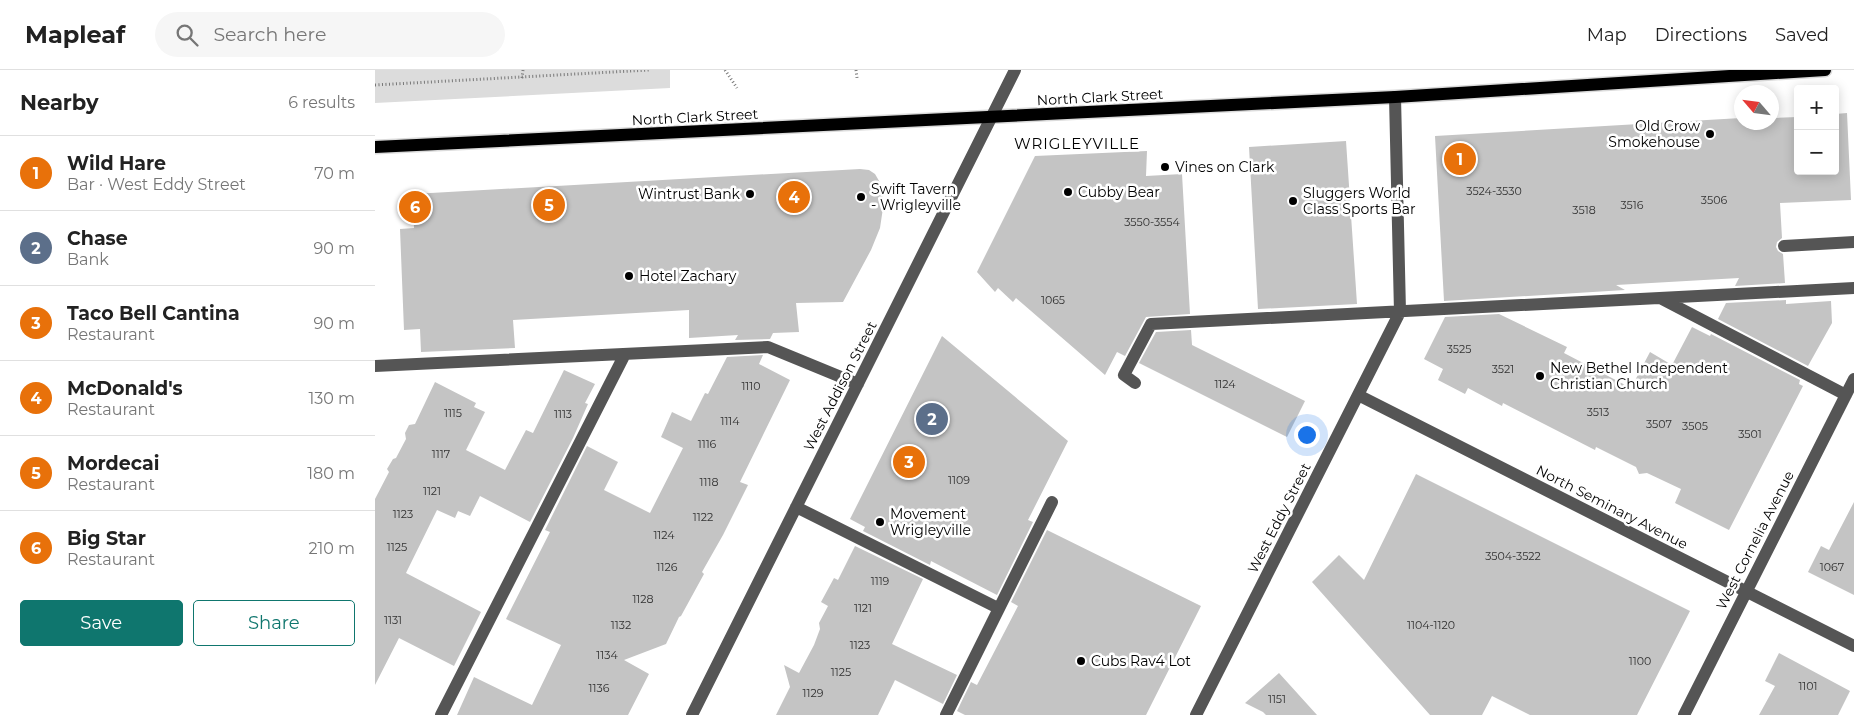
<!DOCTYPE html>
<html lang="en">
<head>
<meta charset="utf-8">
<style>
	:root { --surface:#fff; --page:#f6f6f6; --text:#222; --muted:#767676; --line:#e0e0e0; --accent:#0f766e }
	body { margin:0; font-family:Montserrat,sans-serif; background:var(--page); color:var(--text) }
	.controls { position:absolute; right:15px; top:15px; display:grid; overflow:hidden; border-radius:5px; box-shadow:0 2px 12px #0003 }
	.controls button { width:45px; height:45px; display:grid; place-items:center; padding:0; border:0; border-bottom:1px solid var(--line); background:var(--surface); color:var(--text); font:25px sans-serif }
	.compass { position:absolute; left:1359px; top:15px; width:45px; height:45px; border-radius:50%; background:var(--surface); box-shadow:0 2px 12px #0003; rotate:298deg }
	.you { position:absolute; left:931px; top:364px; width:18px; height:18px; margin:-12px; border:4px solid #fff; border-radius:50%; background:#1a73e8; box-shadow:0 0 0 8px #1a73e833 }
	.badge { display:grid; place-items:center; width:32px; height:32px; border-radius:50%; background:var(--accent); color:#fff; font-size:16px; font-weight:700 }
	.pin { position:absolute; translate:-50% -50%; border:2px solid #fff; box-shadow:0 1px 5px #0006 }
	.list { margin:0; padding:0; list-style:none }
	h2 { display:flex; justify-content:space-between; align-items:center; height:65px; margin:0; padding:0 20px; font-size:21px }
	h2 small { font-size:16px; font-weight:400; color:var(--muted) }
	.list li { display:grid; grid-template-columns:32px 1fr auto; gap:15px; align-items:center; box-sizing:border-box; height:75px; padding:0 20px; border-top:1px solid var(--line) }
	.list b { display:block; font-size:19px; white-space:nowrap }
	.list p { margin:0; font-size:16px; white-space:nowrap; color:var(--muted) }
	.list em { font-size:16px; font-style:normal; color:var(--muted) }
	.actions { display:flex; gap:10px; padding:15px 20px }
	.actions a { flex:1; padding:11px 0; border:1px solid var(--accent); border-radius:5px; text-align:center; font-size:18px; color:var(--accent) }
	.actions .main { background:var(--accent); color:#fff }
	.icon { flex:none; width:28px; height:28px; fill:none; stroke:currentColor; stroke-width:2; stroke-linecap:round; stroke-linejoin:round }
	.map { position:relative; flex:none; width:1479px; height:645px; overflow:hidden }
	header { display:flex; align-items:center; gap:30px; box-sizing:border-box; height:70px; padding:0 25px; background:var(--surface); border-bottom:1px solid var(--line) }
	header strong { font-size:24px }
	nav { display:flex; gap:28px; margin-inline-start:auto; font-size:18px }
	.search { width:350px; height:45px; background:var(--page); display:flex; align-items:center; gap:12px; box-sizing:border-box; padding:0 18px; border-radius:28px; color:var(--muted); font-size:19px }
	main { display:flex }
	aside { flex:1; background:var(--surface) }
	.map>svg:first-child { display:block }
</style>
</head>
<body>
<header>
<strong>Mapleaf</strong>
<div class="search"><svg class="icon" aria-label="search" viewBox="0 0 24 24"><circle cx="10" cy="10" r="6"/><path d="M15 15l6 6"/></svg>Search here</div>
<nav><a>Map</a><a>Directions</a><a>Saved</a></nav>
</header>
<main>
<aside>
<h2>Nearby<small>6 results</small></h2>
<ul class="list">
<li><span class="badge" style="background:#e8710a">1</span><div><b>Wild Hare</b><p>Bar · West Eddy Street</p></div><em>70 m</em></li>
<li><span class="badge" style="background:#5c6f8a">2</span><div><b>Chase</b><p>Bank</p></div><em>90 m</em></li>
<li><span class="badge" style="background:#e8710a">3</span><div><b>Taco Bell Cantina</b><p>Restaurant</p></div><em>90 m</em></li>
<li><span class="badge" style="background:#e8710a">4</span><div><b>McDonald's</b><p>Restaurant</p></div><em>130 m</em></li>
<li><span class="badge" style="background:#e8710a">5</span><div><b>Mordecai</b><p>Restaurant</p></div><em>180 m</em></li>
<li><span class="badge" style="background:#e8710a">6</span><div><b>Big Star</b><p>Restaurant</p></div><em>210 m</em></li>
</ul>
<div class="actions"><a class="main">Save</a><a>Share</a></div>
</aside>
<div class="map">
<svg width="1479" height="645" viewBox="0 0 1479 645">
	<rect width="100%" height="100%" fill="#fff"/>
	<path fill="#dcdcdc" d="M0,0h295v18l-295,15z"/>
	<path fill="#c4c4c4" d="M1472,43l4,87 -71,3 2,35 -5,4 -1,5 2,4 5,3 2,29 -50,3 4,-8 -123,7 9,5 -181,11 -9,-165 306,-18v4h30v-6h4v2l23,-1v54h37v-57z
		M971,71l11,163 -99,5 -9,-162z
		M772,81l-1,25 36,-2 8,140 -44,3 -21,39 -8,-4 -12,23 -89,-77 -3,4 -15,-14 -3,4 -18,-20 58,-116z
		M485,99l9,1 6,4 7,12 1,22 -3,20 -9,22 -28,52 -47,1 3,29 -26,1 -3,6 -35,1 3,-5 -49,3v-28l-176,10 2,28 -94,4 -1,-23 -16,1 -4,-101 14,-1 -1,-34z
		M1411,230v4l45,-3 1,22 -24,43 -90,-47 8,-16z
		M1124,244l68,33 -3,6 67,35 19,-36 22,13 20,-38 18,9 1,-2 89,46 -1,4 4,2 -74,144 -54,-27 6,-14 -34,-16 -8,1 -3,-7 -40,-20 -1,3 -92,-47 -1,3 -34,-18 -3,6 -27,-14 5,-11 -19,-10 21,-42z
		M816,260l1,15 113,56 -18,36 -148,-74 17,-31z
		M567,266l126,105 -40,79 5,2 -36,73 -66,-34 -1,4 -67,-34 2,-4 -15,-8z
		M388,285l-4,9 31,16 -50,102 8,3 -25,50 -21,37 2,2 -23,42 -2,1 -13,27 -42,16 25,14 -21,41h-171l17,-38 58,28 29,-60 -55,-26 44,-87 -5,-2 42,-84 31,16 -14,28 46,23 33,-65 -22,-11 11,-25 19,9 14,-28 3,1 19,-37z
		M189,300l31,14 -10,19 3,1 -15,34 -43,84 -50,-26 -10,20 -12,-5 -3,7 -18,-8 -31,63 75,39 -27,54 -55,-28 -24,47v-186l14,-27 -2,-3 6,-10 3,-1 10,-19 -1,-6 4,-8 6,-1 20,-42 41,21 -2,4 11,5 -19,38 39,20 21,-40 7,3z
		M1041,404l274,137 -53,104h-107l-38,-19 -10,19h-52l-118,-133 27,-27 25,25z
		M1479,432v93l-46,-23 13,-26 8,4z
		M672,460l154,76 -55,109h-181l-8,-4 14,-29 6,3 41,-79 -7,-4z
		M480,476l68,33 -31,65 65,31 -14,29 -48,-24 -17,35h-102l14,-28 -6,-22 15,8 15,-28 6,-16 -1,-6 9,-17 -7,-4 13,-24 4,2z
		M1404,583l71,38 -12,24h-79l16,-29 -10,-5z
		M904,603l38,42h-51l-3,-3 -18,-9z"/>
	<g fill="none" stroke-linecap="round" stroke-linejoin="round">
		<defs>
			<path id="major" d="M0,77l1020,-50 430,-27"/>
		</defs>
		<use href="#major" stroke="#dbdbdb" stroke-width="15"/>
		<path stroke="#777" stroke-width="3" stroke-dasharray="1 2.5" stroke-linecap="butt" d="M350,0l12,18
			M481,0l1,8
			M147,8l1,-8
			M0,15l274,-15"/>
		<path stroke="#555" stroke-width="12" d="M1409,176l70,-4
			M1287,229l184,96
			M0,296l393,-19 90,37
			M760,313l-11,-8 27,-51 703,-36
			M983,325l496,251
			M421,437l202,101
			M66,645l184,-361
			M317,645l323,-645
			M571,645l106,-213
			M821,645l204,-403 -5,-215
			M1309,645l170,-336"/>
		<use href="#major" stroke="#000" stroke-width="12"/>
	</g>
	<g fill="#000" stroke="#fff" stroke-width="2">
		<circle cx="1335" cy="64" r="5"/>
		<circle cx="790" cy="97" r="5"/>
		<circle cx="693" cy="122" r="5"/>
		<circle cx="375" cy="124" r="5"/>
		<circle cx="486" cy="127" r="5"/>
		<circle cx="918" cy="131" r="5"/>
		<circle cx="254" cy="206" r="5"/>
		<circle cx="1165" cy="306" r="5"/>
		<circle cx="505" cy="452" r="5"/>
		<circle cx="706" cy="591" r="5"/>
	</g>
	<g text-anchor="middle" stroke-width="5" stroke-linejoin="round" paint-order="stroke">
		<g font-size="11" fill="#313131">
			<text x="1119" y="125">3524-3530</text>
			<text x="1339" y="134">3506</text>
			<text x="1257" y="139">3516</text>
			<text x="1209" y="144">3518</text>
			<text x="777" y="156">3550-3554</text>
			<text x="678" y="234">1065</text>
			<text x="1084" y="283">3525</text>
			<text x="1128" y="303">3521</text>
			<text x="850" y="318">1124</text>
			<text x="376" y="320">1110</text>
			<text x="1223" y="346">3513</text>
			<text x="78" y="347">1115</text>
			<text x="188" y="348">1113</text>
			<text x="355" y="355">1114</text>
			<text x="1284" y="358">3507</text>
			<text x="1320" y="360">3505</text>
			<text x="1375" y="368">3501</text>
			<text x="332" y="378">1116</text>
			<text x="66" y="388">1117</text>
			<text x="584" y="414">1109</text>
			<text x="334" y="416">1118</text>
			<text x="57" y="425">1121</text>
			<text x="28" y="448">1123</text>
			<text x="328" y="451">1122</text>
			<text x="289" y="469">1124</text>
			<text x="22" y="481">1125</text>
			<text x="1138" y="490">3504-3522</text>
			<text x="292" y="501">1126</text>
			<text x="1457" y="501">1067</text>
			<text x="505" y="515">1119</text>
			<text x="268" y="533">1128</text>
			<text x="488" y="542">1121</text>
			<text x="18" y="554">1131</text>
			<text x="246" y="559">1132</text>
			<text x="1056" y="559">1104-1120</text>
			<text x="485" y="579">1123</text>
			<text x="232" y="589">1134</text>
			<text x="1265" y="595">1100</text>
			<text x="466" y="606">1125</text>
			<text x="1433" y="620">1101</text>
			<text x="224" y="622">1136</text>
			<text x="438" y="627">1129</text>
			<text x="902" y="633">1151</text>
		</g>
		<g font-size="14" fill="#000" stroke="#fff">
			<text transform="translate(725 27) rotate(-3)" y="5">North Clark Street</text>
			<text transform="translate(320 47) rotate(-3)" y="5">North Clark Street</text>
			<text transform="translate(465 316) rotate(-63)" y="5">West Addison Street</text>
			<text transform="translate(1237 437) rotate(27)" y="5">North Seminary Avenue</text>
			<text transform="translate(904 448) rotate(-63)" y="5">West Eddy Street</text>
			<text transform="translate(1380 470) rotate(-63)" y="5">West Cornelia Avenue</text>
		</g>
		<g font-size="14" fill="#000" stroke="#fff" text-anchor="start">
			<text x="1325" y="61" text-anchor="end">Old Crow<tspan x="1325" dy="16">Smokehouse</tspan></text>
			<text x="800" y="102">Vines on Clark</text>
			<text x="496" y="124">Swift Tavern<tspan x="496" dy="16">- Wrigleyville</tspan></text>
			<text x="703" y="127">Cubby Bear</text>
			<text x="928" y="128">Sluggers World<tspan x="928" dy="16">Class Sports Bar</tspan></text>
			<text x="365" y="129" text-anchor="end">Wintrust Bank</text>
			<text x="264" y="211">Hotel Zachary</text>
			<text x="1175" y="303">New Bethel Independent<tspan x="1175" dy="16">Christian Church</tspan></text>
			<text x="515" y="449">Movement<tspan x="515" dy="16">Wrigleyville</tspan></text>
			<text x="716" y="596">Cubs Rav4 Lot</text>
		</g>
		<g font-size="15" letter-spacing="1" fill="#000" stroke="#fff">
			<text x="702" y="79">WRIGLEYVILLE</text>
		</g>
	</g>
</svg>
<div class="controls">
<button>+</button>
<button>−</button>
</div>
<svg class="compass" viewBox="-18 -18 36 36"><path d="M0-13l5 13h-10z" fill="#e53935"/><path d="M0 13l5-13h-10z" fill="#767676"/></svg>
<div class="you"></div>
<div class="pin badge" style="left:1085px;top:89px;background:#e8710a">1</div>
<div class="pin badge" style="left:557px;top:349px;background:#5c6f8a">2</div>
<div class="pin badge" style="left:534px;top:392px;background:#e8710a">3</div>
<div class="pin badge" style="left:419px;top:127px;background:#e8710a">4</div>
<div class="pin badge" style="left:174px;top:135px;background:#e8710a">5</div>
<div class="pin badge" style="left:40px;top:137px;background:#e8710a">6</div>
</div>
</main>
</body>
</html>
